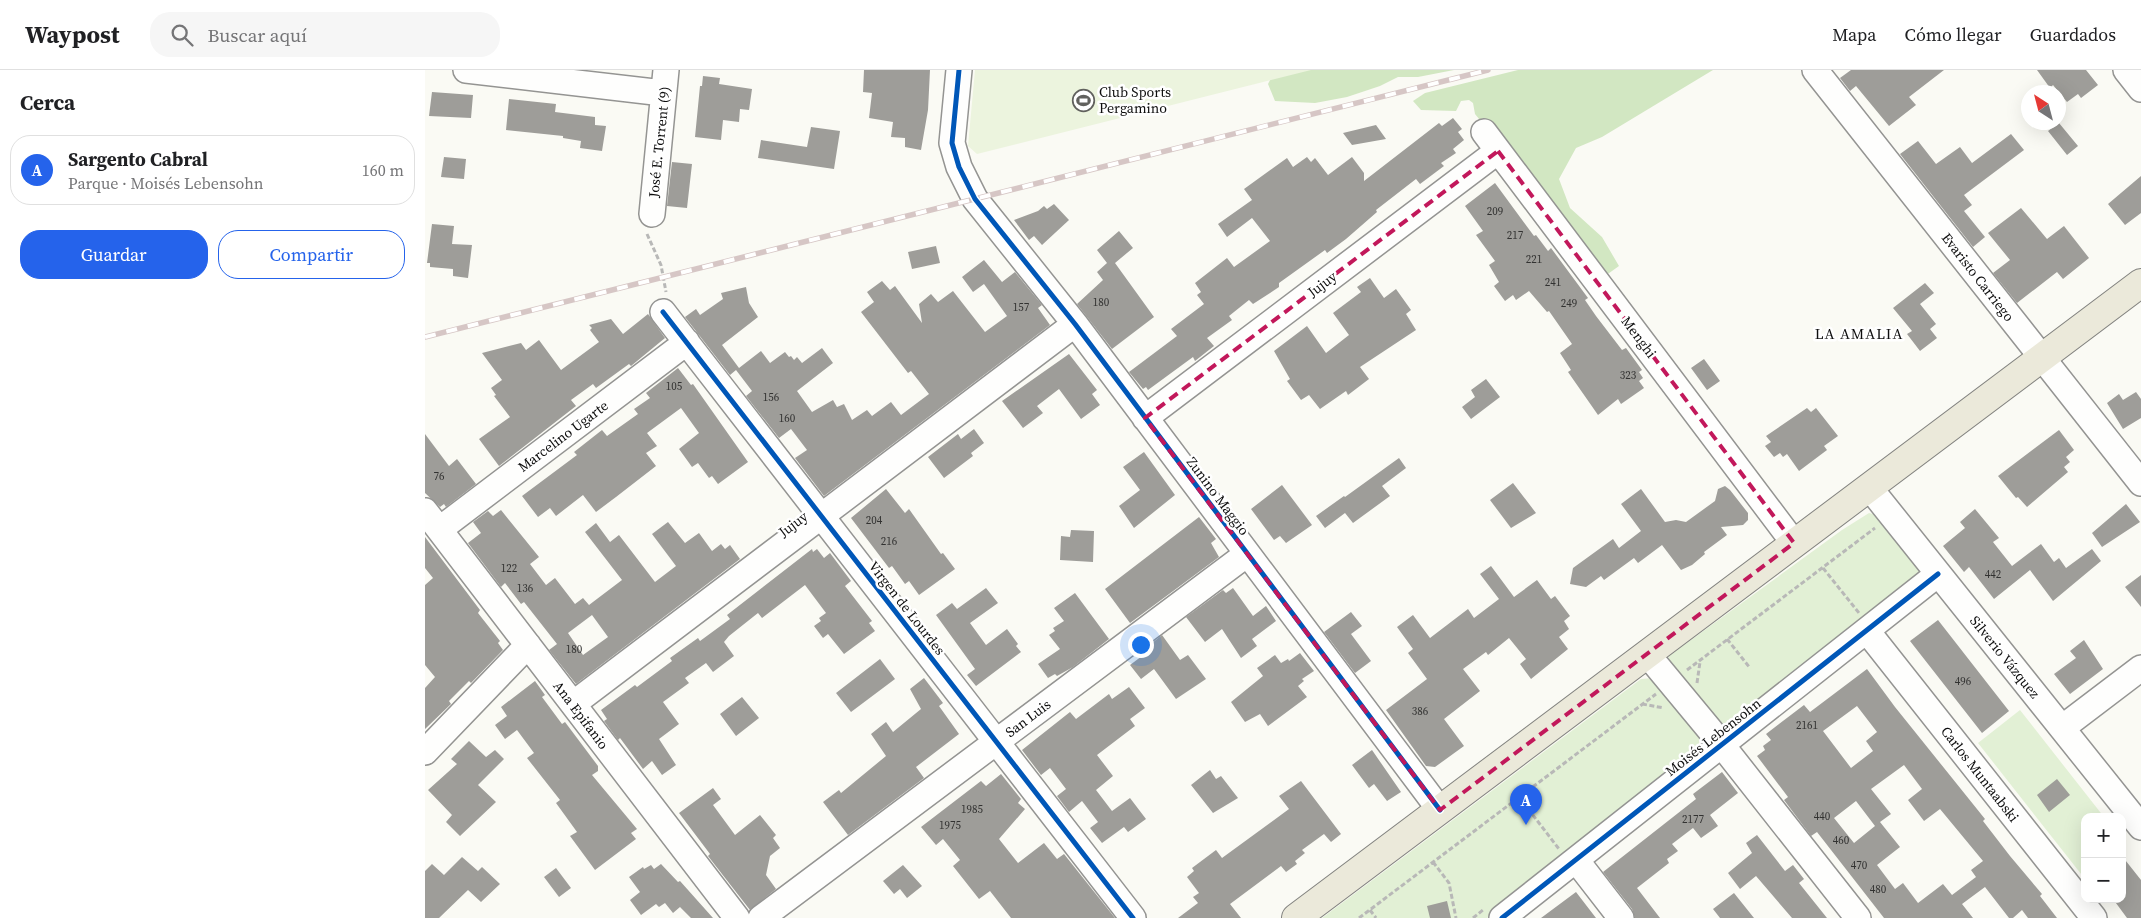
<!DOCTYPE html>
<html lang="es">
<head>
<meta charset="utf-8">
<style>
	:root { --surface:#fff; --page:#f6f6f6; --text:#202124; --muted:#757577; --line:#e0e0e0; --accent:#2563eb }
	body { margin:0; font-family:"Source Serif 4",serif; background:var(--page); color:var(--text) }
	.controls { position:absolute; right:15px; bottom:15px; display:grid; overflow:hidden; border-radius:10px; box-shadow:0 5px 20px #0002 }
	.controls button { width:45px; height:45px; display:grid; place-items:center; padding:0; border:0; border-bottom:1px solid var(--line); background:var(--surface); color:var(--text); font:25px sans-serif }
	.compass { position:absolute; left:1596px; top:15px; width:45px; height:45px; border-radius:50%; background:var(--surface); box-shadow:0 5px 20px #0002; rotate:324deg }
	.you { position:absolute; left:715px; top:574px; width:18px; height:18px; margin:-12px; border:4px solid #fff; border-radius:50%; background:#1a73e8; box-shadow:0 0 0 8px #1a73e833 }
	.badge { display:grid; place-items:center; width:32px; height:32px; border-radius:50%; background:var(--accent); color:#fff; font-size:16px; font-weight:700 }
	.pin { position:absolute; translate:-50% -41px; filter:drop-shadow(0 1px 2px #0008) }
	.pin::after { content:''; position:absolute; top:26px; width:18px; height:15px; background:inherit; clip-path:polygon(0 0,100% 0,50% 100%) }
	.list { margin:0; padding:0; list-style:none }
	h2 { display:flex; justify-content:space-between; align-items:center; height:65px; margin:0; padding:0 20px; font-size:21px }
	h2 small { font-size:16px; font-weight:400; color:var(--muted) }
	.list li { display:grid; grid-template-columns:32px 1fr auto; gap:15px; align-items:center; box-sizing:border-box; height:70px; margin:0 10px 10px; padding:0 10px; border:1px solid var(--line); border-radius:20px }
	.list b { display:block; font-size:19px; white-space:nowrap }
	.list p { margin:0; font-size:16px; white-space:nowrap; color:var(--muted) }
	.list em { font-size:16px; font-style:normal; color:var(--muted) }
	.actions { display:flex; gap:10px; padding:15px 20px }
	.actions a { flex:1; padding:11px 0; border:1px solid var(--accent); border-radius:20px; text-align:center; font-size:18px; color:var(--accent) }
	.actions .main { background:var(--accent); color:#fff }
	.icon { flex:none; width:28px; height:28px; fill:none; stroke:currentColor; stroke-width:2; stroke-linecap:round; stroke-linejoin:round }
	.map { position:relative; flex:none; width:1716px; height:848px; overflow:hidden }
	header { display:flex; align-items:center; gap:30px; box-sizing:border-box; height:70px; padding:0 25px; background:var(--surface); border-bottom:1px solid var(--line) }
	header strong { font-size:24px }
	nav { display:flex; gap:28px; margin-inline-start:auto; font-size:18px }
	.search { width:350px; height:45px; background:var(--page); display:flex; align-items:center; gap:12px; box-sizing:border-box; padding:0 18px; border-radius:20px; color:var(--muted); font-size:19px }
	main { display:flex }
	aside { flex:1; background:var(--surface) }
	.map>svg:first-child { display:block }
</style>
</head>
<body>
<header>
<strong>Waypost</strong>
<div class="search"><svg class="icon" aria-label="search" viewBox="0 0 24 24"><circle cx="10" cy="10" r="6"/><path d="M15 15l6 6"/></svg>Buscar aquí</div>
<nav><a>Mapa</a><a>Cómo llegar</a><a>Guardados</a></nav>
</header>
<main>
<aside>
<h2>Cerca<small></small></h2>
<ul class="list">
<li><span class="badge">A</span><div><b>Sargento Cabral</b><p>Parque · Moisés Lebensohn</p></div><em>160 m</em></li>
</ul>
<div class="actions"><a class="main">Guardar</a><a>Compartir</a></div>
</aside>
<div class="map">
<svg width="1716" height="848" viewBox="0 0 1716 848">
	<rect width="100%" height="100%" fill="#fafaf4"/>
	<path fill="#e2f0d5" d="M1444,443l8,2 43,55 1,6 -197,153 -58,-65 3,-8 173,-126z
		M1227,608l47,58v13l-212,169h-165l319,-239z
		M1595,640l84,107h-19v62l-107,-136z"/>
	<path fill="#d2e7c2" d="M850,0h179l-36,7h-20l-18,9 -33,11 -32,6 -40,-2 -7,-17z
		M1093,0h195l-111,67 -26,11 -17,31 11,29 32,29 17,29 -14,10 -130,-162 -2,-11 -4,-3 -8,1 -5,10 -35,-1 -8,-9 12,-8z"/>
	<path fill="#ecf4de" d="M550,0h336l-334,84 -9,-8z"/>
	<path fill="#9e9d99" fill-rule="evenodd" d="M439,0h66l-2,40 -7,40 -16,-3v-9l-14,-1 2,-15 -24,-4 3,-25 -9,-1z
		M1426,0h93l-35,27 7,8 -27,21 -33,-40 -6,5 -10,-13z
		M1612,0h49l12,15 -17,13 -3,-4 -11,8 -14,-17 -3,3z
		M278,6l17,2 -1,6 33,5 -3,21 -9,-1 -1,13 -16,-2 -2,20 -26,-3 5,-51h2z
		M7,22l41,3 -2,23 -42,-2z
		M84,29l47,5 -1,8 40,5v8l11,1 -4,25 -22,-3 1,-7 -18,-3v-2l-57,-6z
		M1028,48l9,11 -4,3 6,8 -11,9 3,4 -15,10 3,3 -24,18 -4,-5 -40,31 1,2 -31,27 -19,14 -2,-3 -46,33v4l-6,4 -20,13 -4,-4 -20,16 3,4 -25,18 7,8 -19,15 -2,-4 -45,33 -2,-3 -3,2 -14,-17 48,-36 -6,-7 33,-25 -7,-9 4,-3 -6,-9 32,-25 7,9 36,-26 -18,-23 -25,19 -9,-13 34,-24 -8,-11 43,-31 6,9 14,-10 4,5 4,-4 13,17 24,-18 12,16v8l75,-58 3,3z
		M1634,53l19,23 -11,9 -19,-24z
		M951,55l10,14 -34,6 -9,-12z
		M386,57l29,4 -6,38 -76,-11 3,-18 46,7z
		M1586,64l13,16 -60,45 8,10 -8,6 21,26 -12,10 -73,-93 18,-13 18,23 24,-17 12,16z
		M19,87l22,2 -2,20 -23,-2z
		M247,92l20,2 -5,44 -20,-2z
		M1716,106v37l-16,12 -17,-21z
		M1070,113l39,53 2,-1 12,16 3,-3 37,50 -3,2 11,16 26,34 4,-2 16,22 -3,2 4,6 -4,3 5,7 -23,16 -3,-5 -20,16 -30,-43 3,-2 -11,-17 12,-9 -23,-33 -2,1 -18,-21 -13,9 -3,-5 -8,6 -11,-15 5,-4 -10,-17 6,-4 -19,-26 7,-4 -18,-25z
		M629,134l15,16 -27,25 -8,-9 -5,4 -15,-20 24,-9 6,-5 3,3z
		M1596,138l26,31 17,-13 25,32 -26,21 -6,-7 -40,31 -24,-30 17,-13 -22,-27z
		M7,154l22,2 -2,18 20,1 -4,33 -15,-2v-7l-23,-2v-4h-3z
		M694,161l14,17 -18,15 39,54 -42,32 -35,-45 26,-24 -6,-8 10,-9 -10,-13z
		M511,176l4,17 -28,6 -4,-17z
		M559,190l18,22 13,-10 27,33 -4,3 12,17 -226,171 -29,-38 12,-8 -16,-21 -12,9 -33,-42 6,-5 -16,-21 -6,5 -45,-58 11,-8 4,6 23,-16 -2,-6 25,-6 3,16 9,14 -36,28 17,23 22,-17 9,12 15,-11 4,5 2,-1 3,4 3,-3 5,6 20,-15 11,15 -36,28 15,21 21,-12 4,7 7,-3 8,16 15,-10 5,6 19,-14 10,13 28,-21 -18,-23 -3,2 -47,-61 13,-10 -7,-10 15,-11 8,9 5,-4 27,37 -3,-19 12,-10 7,8 15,-11 32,41 22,-16 -23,-32 -11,8 -11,-15z
		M945,208l14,20 12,-9 15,21 -5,4 10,16 -56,37 9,12 -21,16 -2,-4 -26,18 -11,-14 -8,5 -14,-19 3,-2 -16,-28 33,-25 19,27 23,-18 -16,-22 28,-21 -4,-5z
		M1500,213l9,10 -14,11 16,20 -6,5 7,9 -17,13 -13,-17 5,-3 -19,-23z
		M223,244l17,24 -34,28 -2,-2 -33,24 -3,-4 -22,16 5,6 -77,60 -20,-27 31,-22 -16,-21 2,-1 -5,-7 11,-8 -20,-27 39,-10 5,7 13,-10 22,30 38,-28 -9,-12 2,-2 -3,-3 22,-6 12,15z
		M644,284l28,36 -5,4 8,11 -19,14 -22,-30 -22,17 6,7 -20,15 -21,-27z
		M1279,289l16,22 -13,9 -16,-22z
		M253,298l13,17 2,-1 55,78 -30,22 -6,-8 -3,2 -11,-15 -6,4 -13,-18 20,-16 -18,-25 -34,25 10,13 -11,7 10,13 -40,31 -20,15 -13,-17 -27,21 -6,-8 -12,9 -16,-21 55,-41 -3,-3 28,-22 5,6 31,-22 -4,-5 16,-11 -4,-5z
		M1061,309l14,18 -29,22 -9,-12 13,-10 -4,-7z
		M1711,322l5,7v19l-18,11 -16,-26 12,-9 4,6z
		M1382,338l4,4 5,-4 22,28 -14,10 3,4 -28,21 -12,-17 -4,3 -3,-4 -6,4 -9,-11 6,-4 -5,-6z
		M549,359l10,14 -13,10 2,3 -29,22 -16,-21 30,-23 3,5z
		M1634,360l15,20 -8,7 4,5 -6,5 4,5 -41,35 -9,-10 -2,1 -18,-22z
		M0,364l24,32 8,-7 19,25 -30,23 -2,-3 -4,3 -15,-14z
		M719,382l31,43 -41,33 -15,-22 21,-16 -17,-23z
		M974,388l7,10 -24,18 8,10 -37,27 -8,-10 -20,15 -9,-12 28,-20 1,1z
		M1088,413l23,30 -25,15 -21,-28z
		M857,415l30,40 -26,18 -6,-7 -6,4 -23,-31z
		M1300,416l5,4 18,23v7l-5,5 -22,2 6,8 -23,17 1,2 -13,11 -11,5 -19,-25 -24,18 -4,-5 -30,22 -3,-4 -15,11 -16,-3 3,-16 40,-29 6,9 22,-17 -20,-27 20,-15 24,33 11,-2 10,2 29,-21 3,-12z
		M461,419l19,24 4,-4 32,45 2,-1 12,16 -36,26 -10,-14 -4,3 -13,-18 -3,2 -38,-50z
		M1701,434l14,18 -38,25 -10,-14z
		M1550,439l24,29 -6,4 19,24 29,-22 13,18 5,-4 7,10 26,-19 9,12 -48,40 -23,-31 -36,29 -25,-32 -5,5 -21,-26 22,-18 -5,-6z
		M76,440l38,47 -9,7 16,21 9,-7 20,26 8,-6 6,7 33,-25 -37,-48 11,-9 14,19 9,-7 36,47 21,-16 -24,-32 16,-12 17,21 14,-10 13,18 9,-7 4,5 5,-4 10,14 -164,125 -27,-34 8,-6 -33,-42 -3,2 -16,-21 -4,4 -33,-44 13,-10 -8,-11 15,-11 5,5zM167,545l16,22 -25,18 -15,-22z
		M774,447l17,22 -5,4 8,14 -89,66 -25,-34z
		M646,460l23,1 -1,31 -33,-2 1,-24 9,1z
		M0,467l55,73 -2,3 22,28 -2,2 5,7 -32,33 -2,-2 -20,20 2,3 -26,25v-41l10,-11 -10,-12v-80l8,-7 -8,-10z
		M387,479l1,3 4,-3 7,9 6,-5 21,28 -6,5 27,35 -3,2 6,8 -31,23 -16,-20 -5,4 -9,-12 7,-5 -2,-3 7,-5 -21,-28 -43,33 -4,-5 -29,23 -5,6 10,14 -21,16 -7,-9 -21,15 4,5 -26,19 16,22 -20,15 17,26 -14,10 -10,-14 -9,8 -23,-31 -2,2 -14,-19 3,-2 -6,-9 34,-25 2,2 35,-26 -2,-3 28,-20 2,3 30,-22 -3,-4z
		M1066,496l23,31 23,-17 14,19 4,-3 15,20 -6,5 5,8 -10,8 9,12 -37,30 -11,-15 6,-5 -17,-21 -21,17 -2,-3 -23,17 17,22 -36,28 20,27 -29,21 -9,-1 -40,-56 41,-31 -19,-26 5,-4 -16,-22 16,-12 17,23 38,-29 6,9 25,-19 -19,-25z
		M1716,505v32l-16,-20z
		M561,518l12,15 -28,20 16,22 21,-16 11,15 -2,2 5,6 -45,34 -9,-11 8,-6 -39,-54 16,-12 5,6z
		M808,518l20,28 13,-10 10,15 -24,18 5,7 -16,12 -19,-29 -17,13 -19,-25 37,-27 3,3z
		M650,523l34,46 -36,28 -16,9 -2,-2 -7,4 -10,-14 22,-15 -11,-14 6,-4 -2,-3 11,-7 -10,-13z
		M926,542l11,14 -11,8 20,27 -16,12 -31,-41z
		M1513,550l71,91 -27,22 -72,-92z
		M737,565l18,25 8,-5 18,24 -30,20 -22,-30 -13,10 -11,-14 20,-15 -3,-3z
		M1659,570l19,29 -33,25 -16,-20 22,-16 -6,-7z
		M875,583l14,18 -12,8 2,2 -6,5 9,11 -39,29 -8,-12 -15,8 -14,-20 32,-26 -6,-8 18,-13 6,8 7,-4 1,2z
		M455,589l15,20 -44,33 -15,-19z
		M1442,599l28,38 90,112 -2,2 27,35 32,38 -2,2 17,22h-29l-6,-8 -9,8h-4l-24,-31 -23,17 11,14h-89l-67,-86 -6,4 -27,-36 4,-3 -31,-41 8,-6 -2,-4 8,-6 -5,-6 38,-29 6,7zM1432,636l20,26 -11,9 7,10 -22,17 -28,-37zM1479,695l18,24 -14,11 16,21 16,-12 43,52 -12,9 5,7 -24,18 -9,-11 -25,19 -15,-20 -8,6 -18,-24 23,-18 -20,-25 11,-8 -20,-25zM1431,731l19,25 -21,17 -20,-25z
		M499,608l19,25 -4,3 20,28 -43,33 8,11 -76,57 -25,-33 16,-12 2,3 45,-37 -15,-22 15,-12 7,10 28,-23 -11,-20z
		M110,611l10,14 -3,2 20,27 3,-2 33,44v5l-6,4 45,54 -6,4 5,6 -41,31 -25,-34 7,-4 -21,-29 4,-3 -33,-42 7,-5 -17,-23 -12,9 -10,-14 12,-9 -6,-9z
		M704,617l16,21 -15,11 5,7 -38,29 16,21 -17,14 16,21 18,-13 16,21 -18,13 -4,-5 -22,16 -12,-15 8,-6 -16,-21 -13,11 -12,-16 9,-7 -16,-21 -9,7 -19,-25 48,-38 6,7 33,-25 3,5z
		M317,627l17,21 -23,18 -16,-22z
		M44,671l17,16 9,-7 9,9 -26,26 18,17 -36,34 -14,-14 6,-7 -24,-25 29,-26 -6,-5z
		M947,680l29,42 -14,9 -13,-17 -5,4 -17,-23z
		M785,700l6,9 5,-3 17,22 -25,15 -22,-28z
		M1297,702l16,21 -28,22 8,11 -17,12 -8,-10 -21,16 6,7 -11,8 2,4 -32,25 23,30h-25l-3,-9 -29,-37 93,-73 -3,-5z
		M576,704l20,25 -3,4 7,6 -26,30 19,24 26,-20 13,16 7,-5 51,64h-104l-21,-27 -11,8 -26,-33 7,-6 -17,-21 -7,6 -15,-18 60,-46 5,5z
		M1632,709l13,16 -21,17 -12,-17z
		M876,711l40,53 -10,8 -7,-8 -22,16 3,3 -10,8 2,3 -11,8 -5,-6 -51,38 11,14h-63l20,-15 -5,-6 6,-4 -12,-16 7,-6 -2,-3 24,-18 6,8 67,-49 -10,-13z
		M288,718l8,11 -8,6 22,30 25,-20 16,20 -3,3 7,10 -10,8 -4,19 10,14 -26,21 -42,-54 2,-2 -31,-41z
		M1332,765l28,36 8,-6 11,14 -5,4 28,35h-35l-36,-42 -16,13 -12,-16 24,-20 -6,-10z
		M1697,786l19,24v38h-14l-14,-19h9z
		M37,787l16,14 4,-4 18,17 -19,18 -13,-12 -29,28h-14v-47l7,-7 12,11z
		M236,794l17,18 2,-1 33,37h-22l-11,-11 -7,6 -8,-10 -6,4 -3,-3 -15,11 -11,-15 10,-8 -11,-15 14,-10 1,2 7,-4 3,4z
		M478,795l19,21 -15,12 -7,-9 -6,5 -11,-13z
		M131,798l15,20 -12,9 -15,-20z
		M1151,822l20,26h-55z
		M1309,823l20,25h-34l-7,-9z
		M1022,831l4,17h-21l-3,-12z"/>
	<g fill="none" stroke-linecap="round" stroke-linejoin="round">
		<defs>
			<path id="minor" d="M41,0l197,23
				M534,0l-7,73 7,24 16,32 100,125 365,486
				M1390,0l326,413
				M1701,0l15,19
				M1059,62l310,411
				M227,144l14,-144
				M238,242l470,606
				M720,348l353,-267
				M1444,417l272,340
				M0,441l312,407
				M15,459l247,-187
				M1442,561l227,287
				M1222,584l63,76 148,188
				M148,634l502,-380
				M1637,658l79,-60
				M0,682l103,-107
				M1151,790l45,58
				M336,848l486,-364
				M1077,848l436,-344"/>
			<path id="major" d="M871,848l845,-635"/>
		</defs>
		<use href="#minor" stroke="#949492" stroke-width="28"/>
		<use href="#major" stroke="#82827f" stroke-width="30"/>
		<path stroke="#b8b8b7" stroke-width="3" stroke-dasharray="5 2.5" stroke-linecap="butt" d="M222,164l14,31 5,27
			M1398,498l36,45
			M1302,569l23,29
			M1262,600l188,-142
			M1272,613l3,-21
			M1217,634l22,4
			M1094,727l40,52
			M1008,792l16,21 7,35
			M945,840l6,8
			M934,848l297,-224
			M1048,848l10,-8"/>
		<use href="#minor" stroke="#fefefd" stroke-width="25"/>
		<use href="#major" stroke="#ebe9da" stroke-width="28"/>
		<defs>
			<path id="rail" d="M0,267l1063,-267"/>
		</defs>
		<use href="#rail" stroke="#d6c6c5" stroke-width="5.5"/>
		<use href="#rail" stroke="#fff" stroke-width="4" stroke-dasharray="11" stroke-linecap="butt"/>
		<defs>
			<path id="cycleway" d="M534,0l-7,73 7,24 16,32 100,125 365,486
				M238,242l470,606
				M1077,848l436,-344"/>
		</defs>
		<use href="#cycleway" stroke="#fff" stroke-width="8"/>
		<use href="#cycleway" stroke="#0057b8" stroke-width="5"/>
	</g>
	<path fill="none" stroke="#c2185b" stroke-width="4" stroke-dasharray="10 6" stroke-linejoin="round" d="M1073,81l296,392 -354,267 -295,-392z"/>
	<defs>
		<symbol id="stadium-ring" viewBox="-11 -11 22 22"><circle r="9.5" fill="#fff" stroke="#61615e" stroke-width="1.5"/><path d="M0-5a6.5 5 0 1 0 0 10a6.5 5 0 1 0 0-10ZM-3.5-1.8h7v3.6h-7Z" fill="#61615e"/></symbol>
	</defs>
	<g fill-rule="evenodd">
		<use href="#stadium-ring" x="646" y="18" width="25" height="25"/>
	</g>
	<g text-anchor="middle" stroke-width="5" stroke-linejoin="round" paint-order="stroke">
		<g font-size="11" fill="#323231">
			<text x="1070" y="145">209</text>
			<text x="1090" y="169">217</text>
			<text x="1109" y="193">221</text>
			<text x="1128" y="216">241</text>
			<text x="676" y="236">180</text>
			<text x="1144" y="237">249</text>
			<text x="596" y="241">157</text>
			<text x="1203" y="309">323</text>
			<text x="249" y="320">105</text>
			<text x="346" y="331">156</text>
			<text x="362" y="352">160</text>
			<text x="14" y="410">76</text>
			<text x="449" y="454">204</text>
			<text x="464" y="475">216</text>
			<text x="84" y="502">122</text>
			<text x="1568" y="508">442</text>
			<text x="100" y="522">136</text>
			<text x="149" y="583">180</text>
			<text x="1538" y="615">496</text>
			<text x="995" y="645">386</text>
			<text x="1382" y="659">2161</text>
			<text x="547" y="743">1985</text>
			<text x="1397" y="750">440</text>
			<text x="1268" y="753">2177</text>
			<text x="525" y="759">1975</text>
			<text x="1416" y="774">460</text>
			<text x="1434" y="799">470</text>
			<text x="1453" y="823">480</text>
		</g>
		<g font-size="14" fill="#0e0e0e" stroke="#fff" text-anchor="start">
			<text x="674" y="27">Club Sports<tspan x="674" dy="16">Pergamino</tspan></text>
		</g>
		<g font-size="14" fill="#0e0e0e" stroke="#fff">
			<text transform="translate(234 72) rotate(-84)" y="5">José E. Torrent (9)</text>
			<text transform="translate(1553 207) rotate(52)" y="5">Evaristo Carriego</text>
			<text transform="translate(897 214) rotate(-37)" y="5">Jujuy</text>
			<text transform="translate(1214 267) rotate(53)" y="5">Menghi</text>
			<text transform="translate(138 366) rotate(-37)" y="5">Marcelino Ugarte</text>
			<text transform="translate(793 426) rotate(53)" y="5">Zunino Maggio</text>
			<text transform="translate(368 454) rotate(-37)" y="5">Jujuy</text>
			<text transform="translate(482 538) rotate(52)" y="5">Virgen de Lourdes</text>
			<text transform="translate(1580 587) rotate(51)" y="5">Silverio Vázquez</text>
			<text transform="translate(156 645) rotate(53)" y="5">Ana Epifanio</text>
			<text transform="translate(603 648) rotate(-37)" y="5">San Luis</text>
			<text transform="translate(1288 667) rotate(-38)" y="5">Moisés Lebensohn</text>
			<text transform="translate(1555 704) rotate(52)" y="5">Carlos Muntaabski</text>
		</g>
		<g font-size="15" letter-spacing="1" fill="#0e0e0e" stroke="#fff">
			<text x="1434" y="269">LA AMALIA</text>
		</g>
	</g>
</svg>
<div class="controls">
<button>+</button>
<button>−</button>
</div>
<svg class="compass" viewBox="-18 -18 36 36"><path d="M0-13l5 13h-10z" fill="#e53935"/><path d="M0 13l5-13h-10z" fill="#757577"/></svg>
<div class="you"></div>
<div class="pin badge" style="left:1101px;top:755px">A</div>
</div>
</main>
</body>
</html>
